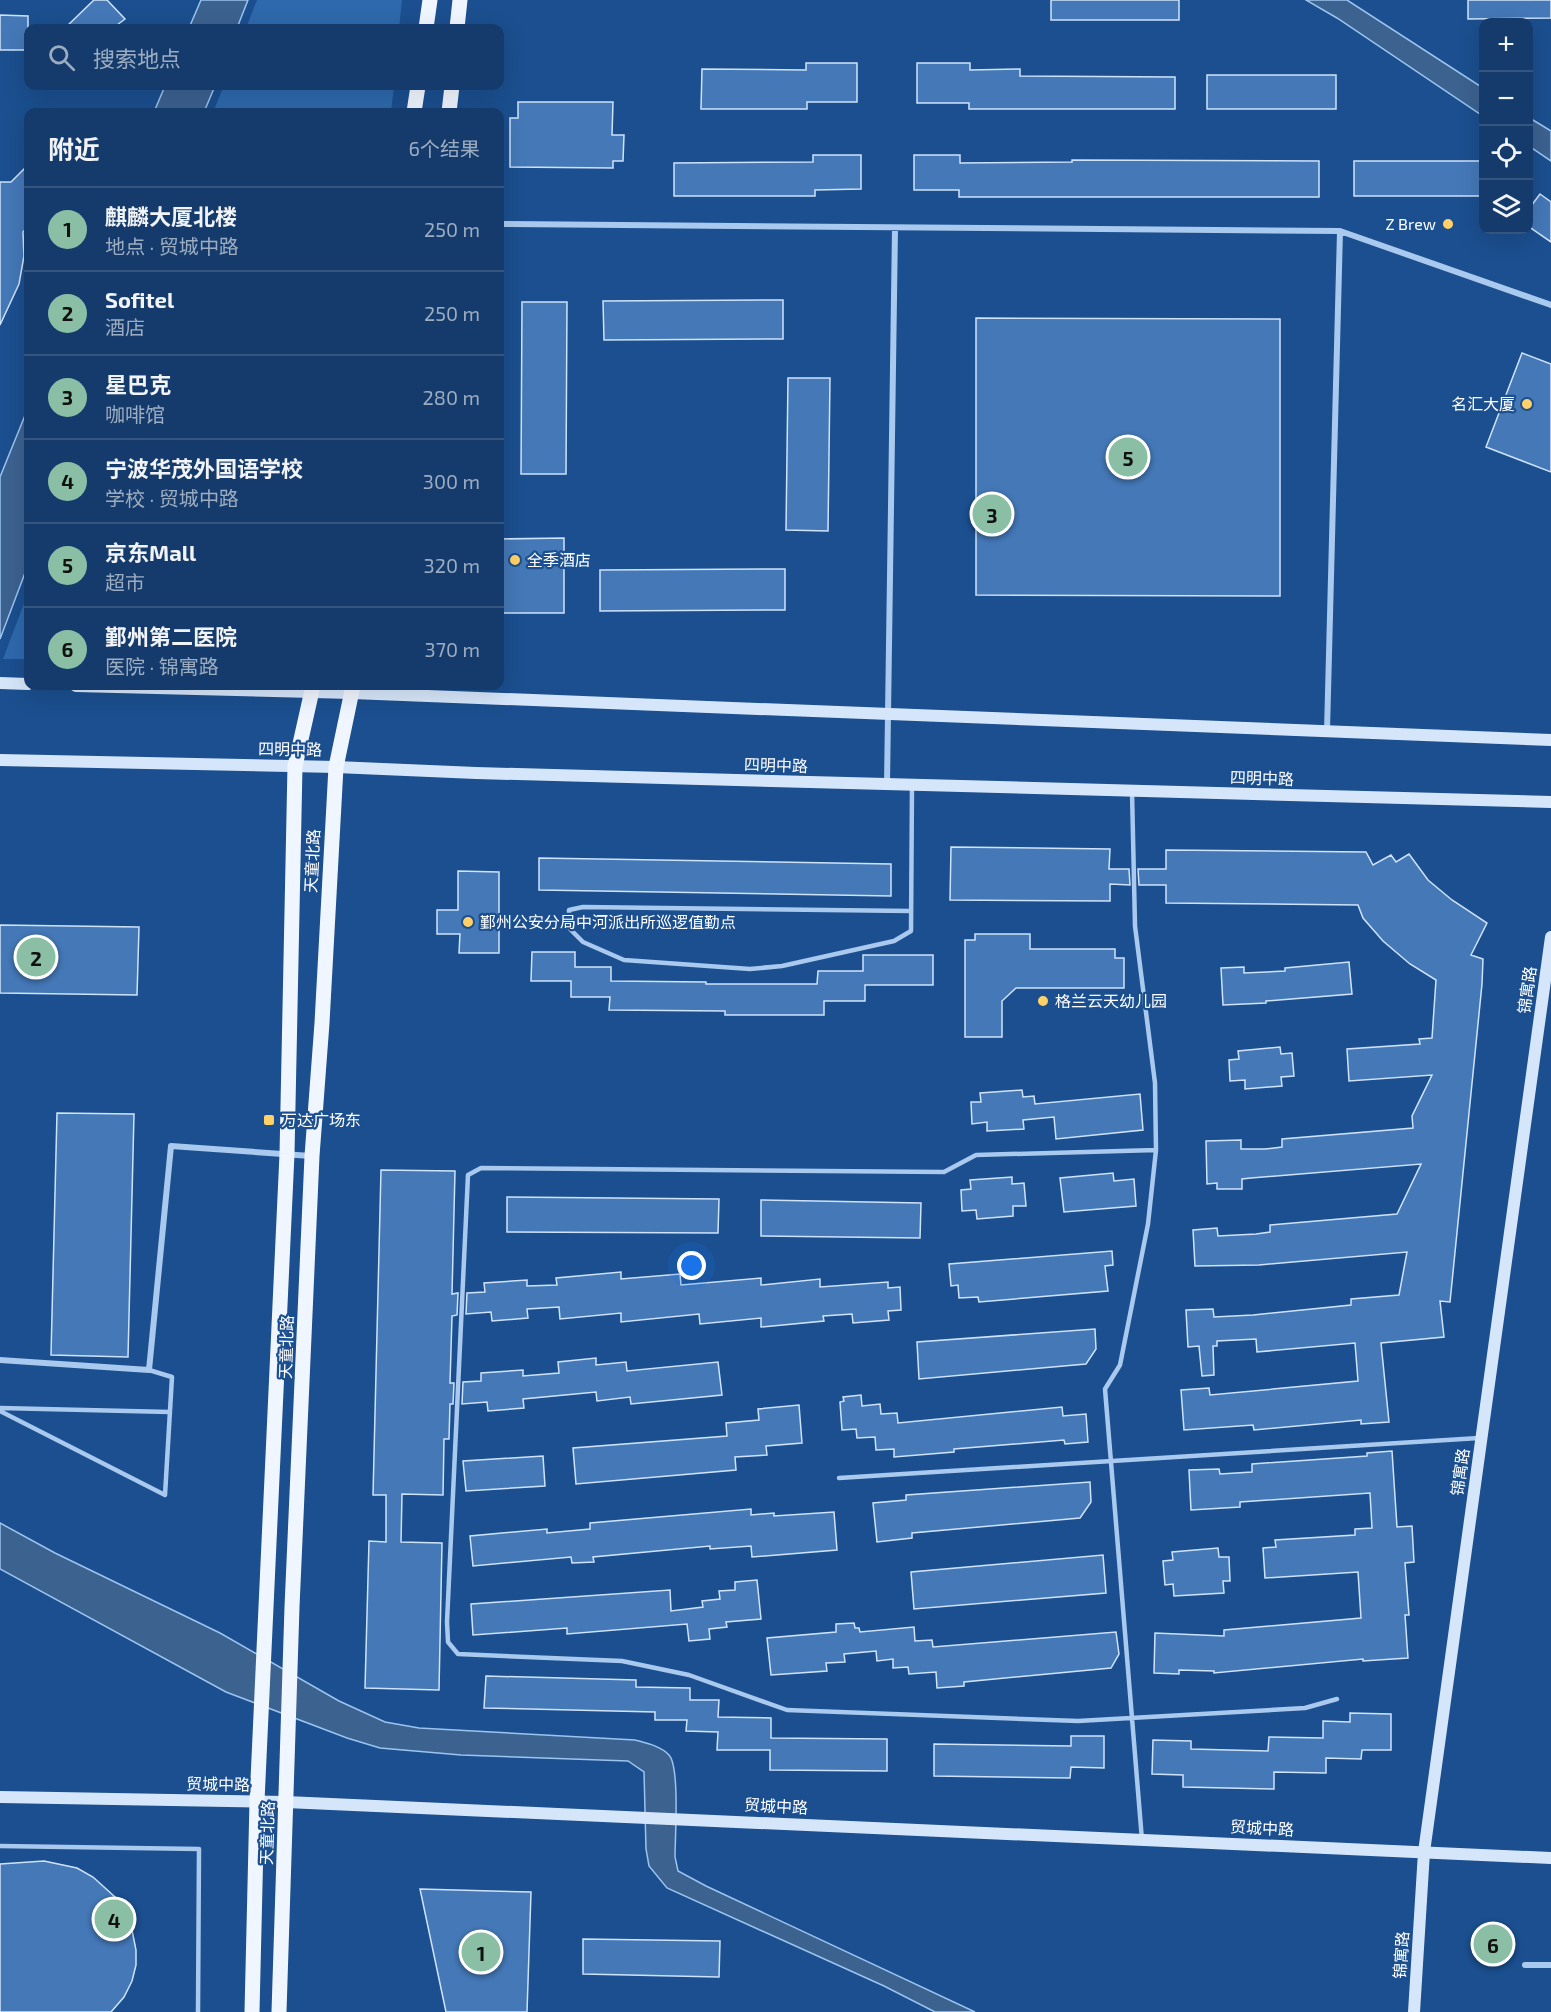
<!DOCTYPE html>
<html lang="zh">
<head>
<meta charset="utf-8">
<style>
	:root { --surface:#143b6b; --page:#214673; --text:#f1f3f6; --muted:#9dadc1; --line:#33557e; --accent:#8abfa5 }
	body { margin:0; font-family:"Exo 2","Noto Sans SC",sans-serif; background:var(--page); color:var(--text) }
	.controls { position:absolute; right:18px; top:18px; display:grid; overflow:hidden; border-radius:12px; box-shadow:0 6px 24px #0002 }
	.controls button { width:54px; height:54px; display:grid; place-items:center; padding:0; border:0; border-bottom:2px solid var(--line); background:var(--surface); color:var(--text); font:30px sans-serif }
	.you { position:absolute; left:692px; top:1266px; width:21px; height:21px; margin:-15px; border:4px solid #fff; border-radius:50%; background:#1a73e8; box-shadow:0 0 0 9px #1a73e833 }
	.badge { display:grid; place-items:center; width:39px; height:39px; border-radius:50%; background:var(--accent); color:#111; font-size:20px; font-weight:700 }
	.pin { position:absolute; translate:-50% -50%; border:3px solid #fff; box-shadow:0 2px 6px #0006 }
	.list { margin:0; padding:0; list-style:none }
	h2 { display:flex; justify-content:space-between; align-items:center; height:78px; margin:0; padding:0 24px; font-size:26px }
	h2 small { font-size:20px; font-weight:400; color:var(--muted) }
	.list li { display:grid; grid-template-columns:39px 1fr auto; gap:18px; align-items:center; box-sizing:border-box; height:84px; padding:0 24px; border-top:2px solid var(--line) }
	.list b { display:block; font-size:22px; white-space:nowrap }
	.list p { margin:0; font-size:20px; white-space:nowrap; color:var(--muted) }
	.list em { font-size:20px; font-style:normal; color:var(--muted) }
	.icon { flex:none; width:33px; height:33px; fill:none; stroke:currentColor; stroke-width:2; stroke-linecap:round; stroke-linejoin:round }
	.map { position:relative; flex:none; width:1551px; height:2012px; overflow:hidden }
	.search { position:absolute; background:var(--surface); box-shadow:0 6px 24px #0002; left:24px; top:24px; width:480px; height:66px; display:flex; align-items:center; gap:15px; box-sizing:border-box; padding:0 21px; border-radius:12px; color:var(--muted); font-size:22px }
	.panel { position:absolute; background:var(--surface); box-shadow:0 6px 24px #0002; left:24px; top:108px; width:480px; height:582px; border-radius:12px }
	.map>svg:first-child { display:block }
</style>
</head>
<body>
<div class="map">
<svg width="1551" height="2012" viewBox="0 0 1551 2012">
	<rect width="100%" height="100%" fill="#1b4f8f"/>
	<path fill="#2e69ad" d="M257,0h145l-3,28h-153z
		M224,86h170l-3,26h-178z
		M28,593v66h-25z"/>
	<path fill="#3c6290" stroke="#9cc4f0" stroke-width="1.5" d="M201,0h47l-11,28h-48z
		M1306,0h41l136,88v28l-146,-98z
		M165,86h50l-11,26h-50z
		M1528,117l23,14v30l-22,-15z
		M28,408v157l-28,74v-162z
		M0,1523l55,30 165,80 119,68 46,21 34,6 216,12c11,3 26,6 34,15 11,12 6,83 6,102l3,14 28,15 269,126h-40l-51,-26 -217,-98 -18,-22 -3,-17 -2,-77 -16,-11 -167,-6 -81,-7 -33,-10 -121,-46 -226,-123z"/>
	<path fill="#4478b7" stroke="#cfe3fa" stroke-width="1.5" d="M94,0h13l18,19 -12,9h-48z
		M1051,0h128v20h-128z
		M1468,0h83v18l-83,1z
		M0,15l28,1v34h-28z
		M806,63h51v39h-50v7h-106l1,-40 104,1z
		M917,63h53v7l50,-1v7l155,1v32h-206v-6h-52z
		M1207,75h129v34h-129z
		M518,102h95l-1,33h12l-1,26h-10v7l-103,-1v-49h8z
		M813,155h48v34l-46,1v6h-141v-33l139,-1z
		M914,155h46v8l112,-1v-2l247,1v36h-360v-7h-45z
		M1354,161h127v35h-127z
		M28,165v62l-5,5 1,24 -5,28 -19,41v-143h11z
		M1540,194l11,8v40l-23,-16v-16z
		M783,300v39l-179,1 -1,-39z
		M522,302h45l-1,172h-45z
		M976,318l304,1v277l-304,-1z
		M1522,353l29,11v108l-65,-25z
		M788,378h42l-2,153 -42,-1z
		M564,538v75h-64v-74z
		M785,569v41l-185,1v-41z
		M951,847l159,2 -1,20h20l1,16 -20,-1v17l-160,-1z
		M1166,850l200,2 7,13 18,-10 5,7 13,-8 19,26 24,20 35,23 -16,32 12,4 -1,25 -32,318 -10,-1 4,36 -63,6 8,79 -28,2v-4l-107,10 -1,-5 -69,5 -3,-40 28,-2 1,7 148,-14 -3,-38 -98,9 -1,-13 -39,2v5h-4l1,29 -12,1 -3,-30 -11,1 -2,-37 27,-1 1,8 39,-2 98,-10v-6l48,-4 8,-43 -148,13 -64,1 -2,-36 24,-2 1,8 38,-2 14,-2v-7l127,-11 24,-50 -170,14 -9,1v10h-25v-6l-10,1 -1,-43 35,-1v9h24l17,-2v-8l131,-11 -1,-12 20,-41 -83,6 -2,-32 73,-5 -1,-5 13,-1 4,-58 -26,-16 -27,-23 -20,-23 -5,-13 -192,-2v-18h-27l-1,-16h28z
		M539,858l352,6v32l-352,-6z
		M458,871l41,1v81h-40l1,-19h-23v-24h21z
		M0,925l139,2 -2,68 -137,-2z
		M975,934h55v15h85v9h9v30h-108l-14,13v36h-37v-97h10z
		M532,952h43v15h36v14l95,1v2h111l1,-13h45v-16h70v30h-68v16h-41v14h-99v-4l-116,-1 1,-13h-39v-16h-40z
		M1349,962l3,32 -86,7v2l-43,2 -2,-37 23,-1v6l41,-2v-3z
		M1280,1047l1,7 11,-1 2,23 -13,1 1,9 -37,3v-9l-15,1 -1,-21 10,-1 -1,-8z
		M1022,1090l1,7 11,-1 1,8 105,-10 3,36 -87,9 -2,-22 -31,3 1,9 -37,2v-9l-15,2 -1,-22h10l-1,-9z
		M57,1113l77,1 -6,243 -77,-2z
		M381,1170l74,1 -3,123 6,-1 -1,22 -5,1 -2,67h4l-1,21h-3l-1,35h-5l-1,56 -41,-1 -1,48 41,1 -3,147 -74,-2 4,-147 17,1v-47h-13z
		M1113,1173l1,8 20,-2 2,27 -72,6 -4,-34z
		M1012,1177v7l12,-1 2,23h-13v10l-36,3 -1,-9 -14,1 -1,-21 10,-1 -1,-9z
		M507,1197l212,2 -1,34 -211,-1z
		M761,1200l160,3 -1,35 -159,-2z
		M1112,1251l1,14 -8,1 3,25 -129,11 -1,-5 -19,1 -1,-13 -7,1 -2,-22z
		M621,1272v7l59,-5 1,11 80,-7v7l59,-6v8l68,-5v6l12,-1 1,23 -13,1 1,9 -36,3 -1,-9 -29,2 1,5 -63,6v-9l-61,6 -1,-10 -78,8v-9l-61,6 -1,-12 -32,2 1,9 -36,3 -1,-9 -25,2 1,-21 18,-1 -1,-9 43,-3v6l30,-1 -1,-7z
		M1095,1329l1,20 -10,15 -167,15 -2,-37z
		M596,1358v7l30,-3 1,9 91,-9 4,33 -91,9 -1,-7 -33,4 -1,-9 -73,7 1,9 -36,3 -1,-9 -25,2 1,-22 18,-1v-8l42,-3v6l36,-3 -1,-11z
		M861,1395l1,11 18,-2 1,10 16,-1 1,10 164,-16 1,9 23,-2 2,28 -23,2 -1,-4 -110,9v3l-60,5v-8l-18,1 -1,-13 -18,1 -1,-9 -14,1 -2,-28 4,-1 -1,-4z
		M799,1405l3,38 -36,3 1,9 -32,2 1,13 -160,14 -3,-36 154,-12 -1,-13 33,-3 -1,-11z
		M1392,1451l5,76 15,-1 2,36 -9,1 4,52h-4l3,43 -45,3v-2l-149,14v-2l-35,-1v4l-25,-1 1,-40 69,3v-6l137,-12 -3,-46 -93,6 -2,-30 13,-1 -1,-7 80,-5v-6l17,-1 -2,-35 -130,9v5l-49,3 -2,-40 30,-1 1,5 32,-2v-8l115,-8v-3z
		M543,1456l2,30 -79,5 -3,-30z
		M1090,1482l1,20 -11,16 -168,15v5l-35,4 -4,-39 33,-3v-5z
		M751,1509v6l23,-2v3l60,-4 3,38 -85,7 -1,-11 -41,3v-3l-117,11 1,5 -22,1 -1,-6 -98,9 -3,-30 77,-7v4l43,-4v-6z
		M1218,1548l1,9h10l1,24h-7l1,12 -50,3 -1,-12 -8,1 -2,-24 10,-1 -1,-8z
		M1103,1555l3,38 -192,16 -3,-37z
		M757,1580l4,39 -35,3 1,5 -18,2 1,10 -21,2 -2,-17 -120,10v-6l-94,7 -2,-31 199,-14 1,21 32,-4 -1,-6 18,-2 -1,-8 16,-1v-8z
		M854,1623l1,5h4l1,4 54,-5 1,14 17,-1 1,7 183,-15 3,22 -8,14 -147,14v4l-27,2 -1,-16 -27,2 -1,-7 -15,1v-9l-16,2 -1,-10 -32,3 1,8 -19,1 1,8 -56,4 -4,-37 69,-6v-8z
		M486,1676l150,4v7l54,1v12h29l-1,17 53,1v20l116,1v32l-117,-1v-20h-53l1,-18 -32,-1 1,-11h-32v-8l-171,-4z
		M1350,1713l41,1v36h-29l-1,9 -35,-1v15l-52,-1v17l-91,-2v-12l-31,-1 1,-34 38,1v8l77,2 1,-14 54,1v-17l27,1z
		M1071,1736h33v32l-33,-1 -1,11 -136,-2v-32l137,2z
		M44,1861l33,7 16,9 22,20 16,28 5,25v15l-4,16 -8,16 -13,15h-111v-148z
		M420,1889l111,3 -4,120h-81z
		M583,1939l137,2 -1,36 -136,-3z"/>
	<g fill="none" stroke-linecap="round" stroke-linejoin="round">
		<path stroke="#a9c9ee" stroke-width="4.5" d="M1132,791l3,135 20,157 1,67 -8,74 -28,141 -15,24 37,451
			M911,911l-328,-4 -14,3v18l14,14 41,18 126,9 32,-3 112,-25 17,-10 1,-146
			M1156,1150l-180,5 -32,17 -463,-4 -13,7 -21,447 1,20 10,12 164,7 67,14 98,35 291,11 227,-13 32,-9
			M0,1408l170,4
			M0,1411l165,84 7,-118 -23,-7
			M839,1478l640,-40
			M0,1846l199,3 -1,163"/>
		<path stroke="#a9c9ee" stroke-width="6" d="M500,224l840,7 211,74
			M1327,731l13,-500
			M887,784l8,-556
			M0,1360l149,10 22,-224 140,10
			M1525,1965h26"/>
		<path stroke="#d6e6fa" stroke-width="12" d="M0,683l28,1
			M76,686l276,7 1199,47
			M0,760l336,7 140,6 1075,29
			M0,1797l286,5 1265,56
			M1414,2012l10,-160 127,-915"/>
		<path stroke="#f0f6ff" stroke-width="15" d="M426,28l4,-28
			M457,28l3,-28
			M414,112l4,-26
			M449,112l3,-26
			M252,2012l5,-211 30,-647 8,-388 18,-80
			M279,2012l13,-405 20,-451 10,-133 14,-256 17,-81"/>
	</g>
	<g fill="#ffd166" stroke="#1b4f8f" stroke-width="2">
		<circle cx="1448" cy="224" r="6"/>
		<circle cx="1527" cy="404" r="6"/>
		<circle cx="515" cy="560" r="6"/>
		<circle cx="468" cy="922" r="6"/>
		<circle cx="1043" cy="1001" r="6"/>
		<rect x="263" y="1114" width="12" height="12" rx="3"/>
	</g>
	<g text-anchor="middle" stroke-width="4.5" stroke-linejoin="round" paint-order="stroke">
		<g font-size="16" fill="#fff" stroke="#1b4f8f" text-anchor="start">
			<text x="1436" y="230" text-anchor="end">Z Brew</text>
			<text x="1515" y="410" text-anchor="end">名汇大厦</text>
			<text x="527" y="566">全季酒店</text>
			<text x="480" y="928">鄞州公安分局中河派出所巡逻值勤点</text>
			<text x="1055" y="1007">格兰云天幼儿园</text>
			<text x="281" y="1126">万达广场东</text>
		</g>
		<g font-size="16" fill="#fff" stroke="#1b4f8f">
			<text transform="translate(290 749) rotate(1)" y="6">四明中路</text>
			<text transform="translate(776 765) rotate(2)" y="6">四明中路</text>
			<text transform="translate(1262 778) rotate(2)" y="6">四明中路</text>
			<text transform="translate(312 861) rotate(-87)" y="6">天童北路</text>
			<text transform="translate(1527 990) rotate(-82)" y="6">锦寓路</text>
			<text transform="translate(286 1347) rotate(-88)" y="6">天童北路</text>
			<text transform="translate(1460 1472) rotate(-82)" y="6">锦寓路</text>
			<text transform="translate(218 1784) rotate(1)" y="6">贸城中路</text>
			<text transform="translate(776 1806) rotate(3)" y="6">贸城中路</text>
			<text transform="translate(1262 1828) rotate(3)" y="6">贸城中路</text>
			<text transform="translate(267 1833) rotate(-88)" y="6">天童北路</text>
			<text transform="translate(1401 1955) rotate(-86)" y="6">锦寓路</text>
		</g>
	</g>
</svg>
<div class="controls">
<button>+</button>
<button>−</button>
<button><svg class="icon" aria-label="locate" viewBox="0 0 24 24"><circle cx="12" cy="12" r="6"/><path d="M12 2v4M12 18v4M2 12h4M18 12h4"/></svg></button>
<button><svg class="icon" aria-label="layers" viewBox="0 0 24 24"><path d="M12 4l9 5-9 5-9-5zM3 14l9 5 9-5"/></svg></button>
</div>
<div class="you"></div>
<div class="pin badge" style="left:481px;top:1952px">1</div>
<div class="pin badge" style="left:36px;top:957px">2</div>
<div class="pin badge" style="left:992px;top:514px">3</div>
<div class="pin badge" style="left:114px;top:1919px">4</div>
<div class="pin badge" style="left:1128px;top:457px">5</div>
<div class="pin badge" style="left:1493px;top:1944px">6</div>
<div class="search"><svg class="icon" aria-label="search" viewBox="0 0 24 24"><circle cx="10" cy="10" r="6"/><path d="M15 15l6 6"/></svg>搜索地点</div>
<section class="panel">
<h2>附近<small>6个结果</small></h2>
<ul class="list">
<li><span class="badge">1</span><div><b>麒麟大厦北楼</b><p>地点 · 贸城中路</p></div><em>250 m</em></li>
<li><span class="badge">2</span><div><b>Sofitel</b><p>酒店</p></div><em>250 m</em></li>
<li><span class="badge">3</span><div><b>星巴克</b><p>咖啡馆</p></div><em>280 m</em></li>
<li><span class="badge">4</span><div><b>宁波华茂外国语学校</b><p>学校 · 贸城中路</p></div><em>300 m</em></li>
<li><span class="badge">5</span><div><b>京东Mall</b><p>超市</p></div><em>320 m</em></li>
<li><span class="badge">6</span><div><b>鄞州第二医院</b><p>医院 · 锦寓路</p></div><em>370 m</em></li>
</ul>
</section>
</div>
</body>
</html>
